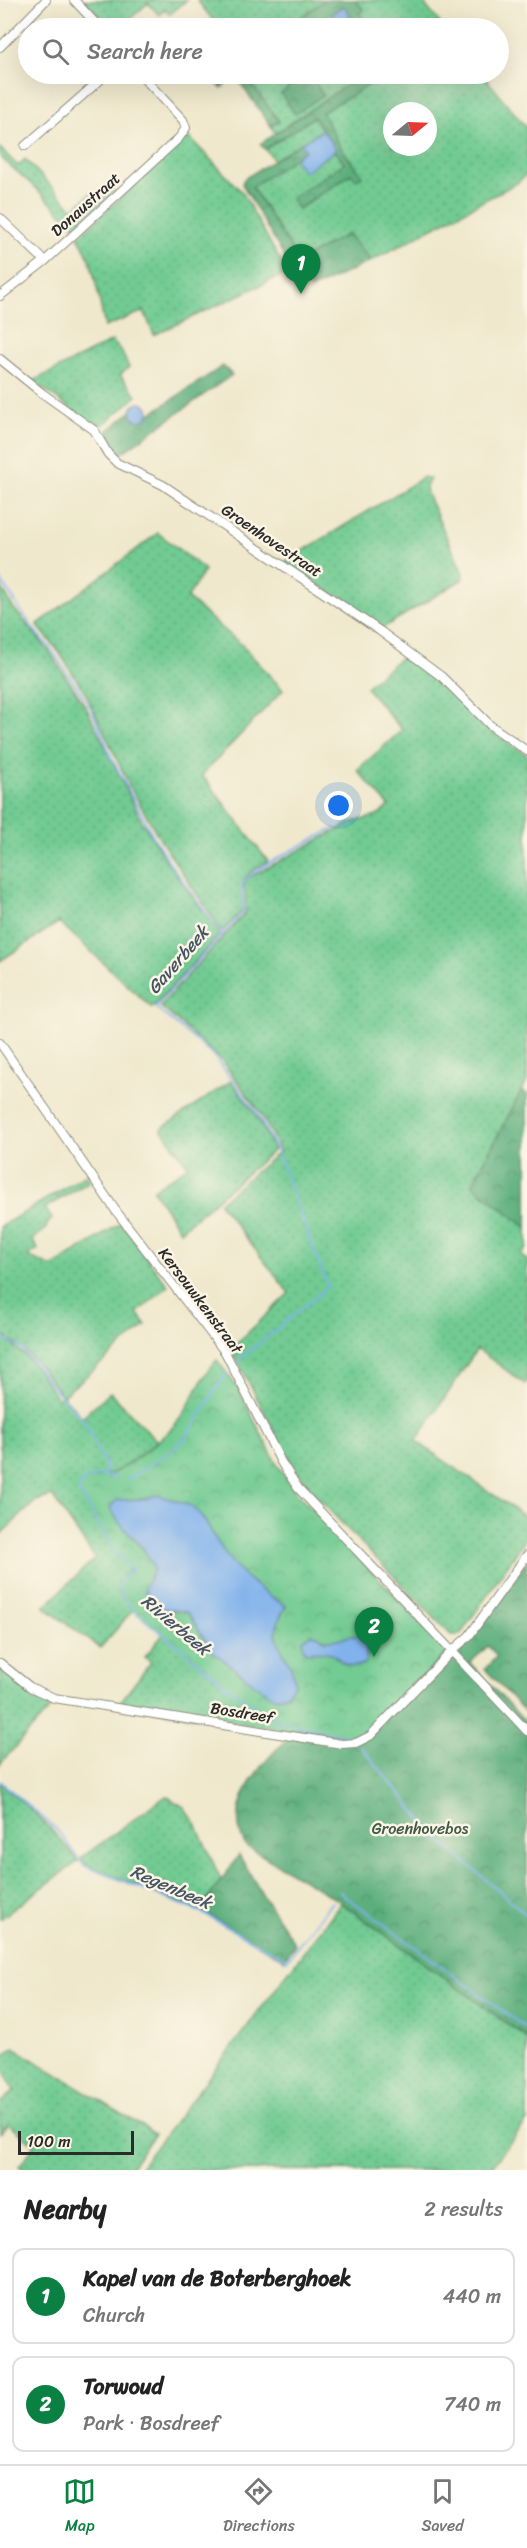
<!DOCTYPE html>
<html lang="en">
<head>
<meta charset="utf-8">
<style>
	:root { --surface:#fff; --page:#f2f2f2; --text:#222; --muted:#767676; --line:#e0e0e0; --accent:#0b8043 }
	body { margin:0; font-family:Sriracha,sans-serif; background:var(--page); color:var(--text) }
	.compass { position:absolute; left:383px; top:102px; width:54px; height:54px; border-radius:50%; background:var(--surface); box-shadow:0 6px 24px #0002; rotate:71deg }
	.scale { position:absolute; left:18px; bottom:15px; width:116px; box-sizing:border-box; padding-left:6px; border:3px solid #2b2b2b; border-top:0; font-size:16px; line-height:21px; white-space:nowrap; color:#2b2b2b; -webkit-text-stroke:4px #fcf5e5; paint-order:stroke }
	.you { position:absolute; left:339px; top:806px; width:21px; height:21px; margin:-15px; border:4px solid #fff; border-radius:50%; background:#1a73e8; box-shadow:0 0 0 9px #1a73e833 }
	.badge { display:grid; place-items:center; width:39px; height:39px; border-radius:50%; background:var(--accent); color:#fff; font-size:20px; font-weight:700 }
	.pin { position:absolute; translate:-50% -50px; filter:drop-shadow(0 2px 3px #0008) }
	.pin::after { content:''; position:absolute; top:32px; width:21px; height:18px; background:inherit; clip-path:polygon(0 0,100% 0,50% 100%) }
	.list { margin:0; padding:0; list-style:none }
	h2 { display:flex; justify-content:space-between; align-items:center; height:78px; margin:0; padding:0 24px; font-size:26px }
	h2 small { font-size:20px; font-weight:400; color:var(--muted) }
	.list li { display:grid; grid-template-columns:39px 1fr auto; gap:18px; align-items:center; box-sizing:border-box; height:96px; margin:0 12px 12px; padding:0 12px; border:2px solid var(--line); border-radius:12px }
	.list b { display:block; font-size:22px; white-space:nowrap }
	.list p { margin:0; font-size:20px; white-space:nowrap; color:var(--muted) }
	.list em { font-size:20px; font-style:normal; color:var(--muted) }
	.icon { flex:none; width:33px; height:33px; fill:none; stroke:currentColor; stroke-width:2; stroke-linecap:round; stroke-linejoin:round }
	.map { position:relative; flex:none; width:527px; height:2170px; overflow:hidden }
	.search { position:absolute; background:var(--surface); box-shadow:0 6px 24px #0002; left:18px; right:18px; top:18px; height:66px; display:flex; align-items:center; gap:15px; box-sizing:border-box; padding:0 21px; border-radius:33px; color:var(--muted); font-size:22px }
	.sheet { height:294px; background:var(--surface) }
	nav { display:flex; justify-content:space-around; align-items:center; box-sizing:border-box; height:84px; border-top:2px solid var(--line); background:var(--surface); font-size:16px; color:var(--muted) }
	nav a { display:grid; justify-items:center; gap:3px }
	nav .on { color:var(--accent) }
	.map>svg:first-child { display:block }
</style>
</head>
<body>
<div class="map">
<svg width="527" height="2170" viewBox="0 0 527 2170">
	<defs>
		<pattern id="grass-dots" width="8" height="8" patternUnits="userSpaceOnUse" patternTransform="scale(1.5)"><rect width="8" height="8" fill="#71cb92"/><path d="M2 2h.1M6 6h.1" fill="none" stroke="#62ae7e" stroke-width="1.8" stroke-linecap="round"/></pattern>
		<pattern id="forest-crowns" width="20" height="18" patternUnits="userSpaceOnUse" patternTransform="scale(1.5)"><rect width="20" height="18" fill="#5caf7c"/><path d="M2 6a3 3 0 1 1 6 0M12 15a3 3 0 1 1 6 0" fill="none" stroke="#4c8f66"/></pattern>
		<pattern id="park-crowns" width="20" height="18" patternUnits="userSpaceOnUse" patternTransform="scale(1.5)"><rect width="20" height="18" fill="#71cb92"/><path d="M2 6a3 3 0 1 1 6 0M12 15a3 3 0 1 1 6 0" fill="none" stroke="#62ae7e"/></pattern>
	</defs>
	<rect width="100%" height="100%" fill="#fcf5e5"/>
	<filter id="ink" filterUnits="userSpaceOnUse"><feTurbulence type="fractalNoise" baseFrequency=".0167" numOctaves="2"/><feDisplacementMap in="SourceGraphic" scale="12" xChannelSelector="R" yChannelSelector="G"/><feConvolveMatrix kernelMatrix="1 2 1 2 8 2 1 2 1" color-interpolation-filters="sRGB"/></filter>
	<filter id="wash" filterUnits="userSpaceOnUse"><feTurbulence type="fractalNoise" baseFrequency=".008" numOctaves="4" result="noise"/><feDisplacementMap in="SourceGraphic" scale="24" xChannelSelector="R" yChannelSelector="G"/><feGaussianBlur stdDeviation="1.35" result="paint"/><feColorMatrix in="noise" values="0 0 0 0 0 0 0 0 0 0 0 0 0 0 0 0 0 1.4 0 .05"/><feComposite in="paint" operator="in"/></filter>
	<g filter="url(#wash)">
		<rect width="100%" height="100%" fill="#efe8cc"/>
		<path fill="url(#grass-dots)" stroke="#4e7b5e" stroke-width="1.5" fill-rule="evenodd" d="M84,0h103l-17,14 -5,-5 -6,6 -11,-12 -28,25h-11z
			M197,0h128l-39,28h-67z
			M355,0h66l23,28h-77l-8,-15 5,-3z
			M253,74h27l9,13 -8,7 42,1 -14,-21h54l-88,59 -4,-7 8,-5 -33,-43z
			M388,74h94l45,54v46l-10,9 -146,78 -23,-27 -49,27 -47,-74 42,-29 10,13 32,-21 9,13 -53,36 6,10 53,-35 11,1 -21,-27 -19,-36zM392,111h36v36h-36z
			M314,117l9,13 -49,30 -9,-11z
			M188,136l54,56 45,81 -133,62 -10,-24 -39,16c-7,-29 -10,-66 -27,-90z
			M0,148l18,18 7,-7 48,50 18,-16 6,5 12,-13 6,6 -40,36 -38,-38 -37,-32z
			M112,341l9,10 8,16 -9,8 17,21 -38,32 -4,-1 -62,-46z
			M424,477l6,2 -4,8 1,7 36,79v6l-82,50 -42,-31 -56,-35z
			M158,533l47,37 -18,28 55,47 41,45 -81,85 66,86c-28,18 -27,16 -25,49l-21,21 -59,-87 -34,-59 -43,-91 -27,-42 -22,-27z
			M0,585l12,21 37,45 37,56 54,111 26,42 54,74 -68,74 -93,-86 -59,39z
			M405,654l37,28 51,50 34,23v326l-51,95 39,42 12,10v20l-6,7 6,5v121l-2,3 -48,-35 -61,92 111,77v19l-67,98h-9l-121,-124 -25,-28 -15,-22 -59,-112 58,-56 -70,-90 61,-52 -19,-37 -39,-53 -62,-55 86,-94 -2,-28 4,-6 104,-56 25,-6 12,-10 -32,-36 45,-40 -36,-43z
			M231,1081l25,34 18,35 -94,81 -27,-41 35,-24 -27,-37z
			M86,1175l4,6 -45,27 7,11 -4,4 -3,7 -13,10 6,9 -10,7 24,11 69,-44 47,63 -31,27 9,12 -83,71 19,21 28,-25 47,49c-13,11 -42,36 -59,35l17,77 18,17 -14,14 2,12 12,14 -33,38 -56,-41 51,-49 -43,-62 -16,5 -36,34v-197c27,12 42,38 58,61l4,-3c-18,-25 -34,-48 -62,-62v-107z
			M164,1633l84,70 30,18 23,4 -4,7 -179,-27 33,-43 -6,-5z
			M0,1666l56,36 -56,62z
			M0,1783c32,27 52,45 78,78l-78,58z
			M166,1796l18,11 12,17 25,56 -21,30 -114,-45 -5,-7z
			M341,1903l186,135v83l-38,49h-351z
			M14,2048l141,86 -27,36h-104l-5,-4 16,-21 -27,-21 -8,9v-30l15,-13 -15,-23v-8z"/>
		<path fill="url(#forest-crowns)" stroke="#446d54" stroke-width="1.5" d="M325,0h30l9,10 -5,3 8,15h-10l-14,-22 -33,22h-24z
			M210,74h43l-6,4 32,43 -8,5 -35,-49 -15,11 -12,-13z
			M280,74h29l14,21 -28,19 -14,-20 8,-7z
			M363,74h25l-66,38 19,36 21,28 -6,4 -5,-6 -53,35 -7,-10 53,-36 -30,-46 -49,32 -5,-5z
			M301,143l4,8 -53,36 47,74 49,-27 23,27 -61,29 -2,-5 -7,1 -59,-102 2,-5z
			M223,366l9,9 -116,82 -8,-11 -2,-14 32,-26 9,10z
			M522,1090l5,4v134l-55,-43z
			M237,1387l39,76 19,28 159,166 18,-18 55,-79v154l-42,-45 12,-13 -9,-10 -18,17 57,61v314l-191,-139 -90,-53c-21,-35 7,-73 32,-98 8,-7 17,-13 23,-23l57,14z
			M239,1855l24,41 32,48 -11,16 -84,-50z"/>
		<path fill="url(#park-crowns)" stroke="#4e7b5e" stroke-width="1.5" d="M217,1360l20,27 39,76 19,28 153,160 -79,81 -11,7 -80,-18 -30,-18 -115,-93 -16,-20 6,-12 9,-9 -17,-16 -34,-58 -2,-7 3,-7c8,-3 14,-3 22,-5 20,-4 67,-44 78,-60 12,-18 20,-41 35,-56z"/>
		<path fill="#81b2ec" stroke="#566e8c" stroke-width="1.5" d="M344,6l13,22h-17l-8,-14z
			M323,130l13,20 -32,22 -10,-14 11,-7 -4,-8z
			M131 412a9 9 0 1 1 18 0a9 9 0 1 1-18 0Z
			M157,1495c11,4 26,6 35,12 13,9 18,24 27,37 15,26 41,47 67,62 -25,40 6,43 9,77l-8,11 -11,4 -18,-11 -46,-36 -24,-38c-21,-6 -36,1 -44,-25l10,-18c-7,-26 -33,-38 -44,-62l7,-8 27,-1z
			M311,1634l7,1 6,5c13,2 23,-6 37,-4l6,15 -2,12c-20,11 -23,-7 -39,-11 -6,-1 -13,0 -19,0l-4,-5v-7z"/>
		<g fill="none" stroke-linecap="round" stroke-linejoin="round">
			<path stroke="#81b2ec" stroke-width="2" d="M0,579l33,50 17,19 41,60 20,49 43,81 17,27 51,69
				M0,1337l22,12 36,44 26,27 22,47 -1,9h-7l-16,5 -3,7 2,7 34,58 18,17 -10,8 -6,12 16,20 115,93 30,18 79,18
				M238,1361l90,-74 -51,-135 -20,-39 -44,-58 -58,-48 89,-96c-1,-8 -3,-20 -1,-28 3,-11 78,-47 92,-55
				M105,1476l11,2
				M127,1480l50,-33 11,-12 39,-63
				M360,1746l77,92 90,77
				M0,1781l58,50 25,34 117,47 87,48 45,-58
				M340,1892l187,137"/>
		</g>
	</g>
	<g filter="url(#ink)">
		<g fill="none" stroke-linecap="round" stroke-linejoin="round">
			<defs>
				<path id="minor" d="M74,0l26,28
					M0,47l46,-47
					M25,146l82,-72
					M0,218l45,43
					M0,296l45,-35 134,-123 7,-10 -3,-8 -43,-46
					M0,359l42,34 52,37 14,24 9,9 46,22 217,146 62,46 48,48 37,26
					M0,1043l116,168 109,141 56,110 17,26 229,243
					M0,1663l30,24 24,11 288,46 14,-1 14,-7 82,-85 17,-15 58,-81"/>
			</defs>
			<use href="#minor" stroke="#8d8a7c" stroke-width="10"/>
			<use href="#minor" stroke="#fff" stroke-width="8"/>
		</g>
	</g>
	<g text-anchor="middle" stroke-width="5" stroke-linejoin="round" paint-order="stroke">
		<g font-size="16" fill="#2b2b2b" stroke="#fcf5e5">
			<text transform="translate(85 204) rotate(-42)" y="6">Donaustraat</text>
			<text transform="translate(272 540) rotate(34)" y="6">Groenhovestraat</text>
			<text transform="translate(201 1300) rotate(53)" y="6">Kersouwkenstraat</text>
			<text transform="translate(242 1712) rotate(9)" y="6">Bosdreef</text>
		</g>
		<g font-size="16" fill="#405b4a" stroke="#fcf5e5">
			<text x="420" y="1834">Groenhovebos</text>
		</g>
		<g font-size="18" font-style="italic" fill="#455465" stroke="#fcf5e5">
			<text transform="translate(178 960) rotate(-49)" y="6">Gaverbeek</text>
			<text transform="translate(176 1625) rotate(40)" y="6">Rivierbeek</text>
			<text transform="translate(171 1887) rotate(23)" y="6">Regenbeek</text>
		</g>
	</g>
</svg>
<svg class="compass" viewBox="-18 -18 36 36"><path d="M0-13l5 13h-10z" fill="#e53935"/><path d="M0 13l5-13h-10z" fill="#767676"/></svg>
<div class="scale">100 m</div>
<div class="you"></div>
<div class="pin badge" style="left:301px;top:294px">1</div>
<div class="pin badge" style="left:374px;top:1657px">2</div>
<div class="search"><svg class="icon" aria-label="search" viewBox="0 0 24 24"><circle cx="10" cy="10" r="6"/><path d="M15 15l6 6"/></svg>Search here</div>
</div>
<section class="sheet">
<h2>Nearby<small>2 results</small></h2>
<ul class="list">
<li><span class="badge">1</span><div><b>Kapel van de Boterberghoek</b><p>Church</p></div><em>440 m</em></li>
<li><span class="badge">2</span><div><b>Torwoud</b><p>Park · Bosdreef</p></div><em>740 m</em></li>
</ul>
</section>
<nav>
<a class="on"><svg class="icon" aria-label="map" viewBox="0 0 24 24"><path d="M3 6l6-2 6 2 6-2v14l-6 2-6-2-6 2zM9 4v14M15 6v14"/></svg>Map</a>
<a><svg class="icon" aria-label="directions" viewBox="0 0 24 24"><path d="M12 3l9 9-9 9-9-9zM9 14v-3h6M13 9l2 2-2 2"/></svg>Directions</a>
<a><svg class="icon" aria-label="saved" viewBox="0 0 24 24"><path d="M7 4h10v16l-5-4-5 4z"/></svg>Saved</a>
</nav>
</body>
</html>
